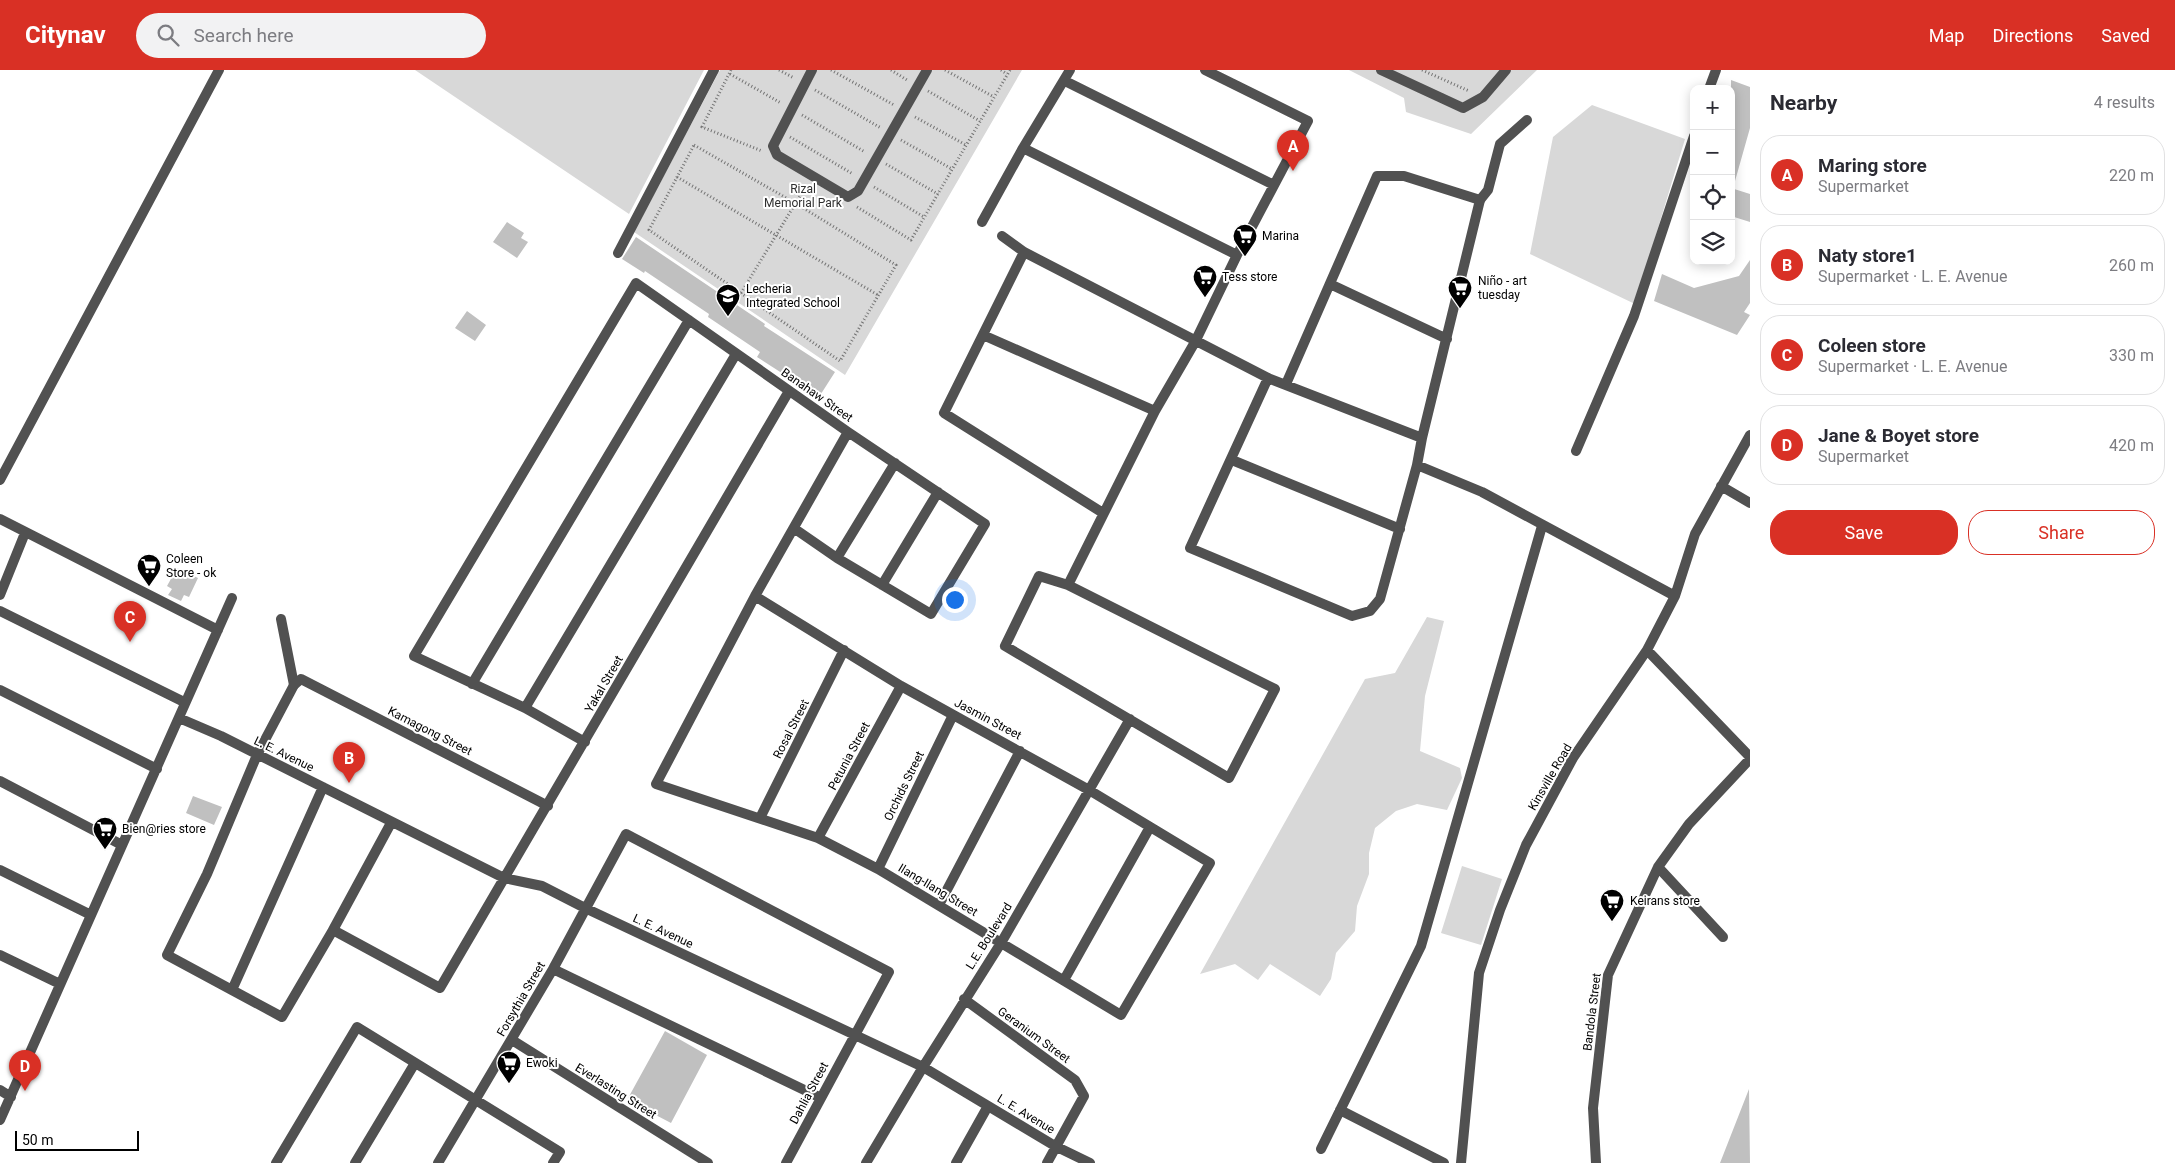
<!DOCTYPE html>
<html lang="en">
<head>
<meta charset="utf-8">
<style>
	:root { --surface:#fff; --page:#f2f2f3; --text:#2b2b33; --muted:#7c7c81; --line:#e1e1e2; --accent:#d93025 }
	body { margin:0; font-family:Roboto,sans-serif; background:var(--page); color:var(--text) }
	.controls { position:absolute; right:15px; top:15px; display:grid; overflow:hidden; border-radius:10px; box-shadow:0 2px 12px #0003 }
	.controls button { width:45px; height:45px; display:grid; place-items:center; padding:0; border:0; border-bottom:1px solid var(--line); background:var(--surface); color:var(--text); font:25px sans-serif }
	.scale { position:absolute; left:15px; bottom:12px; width:124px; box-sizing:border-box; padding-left:5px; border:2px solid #000; border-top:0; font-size:14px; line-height:18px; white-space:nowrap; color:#000; -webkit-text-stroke:4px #fff; paint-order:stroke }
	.you { position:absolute; left:954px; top:529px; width:18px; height:18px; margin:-12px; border:4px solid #fff; border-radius:50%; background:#1a73e8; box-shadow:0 0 0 8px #1a73e833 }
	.badge { display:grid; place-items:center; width:32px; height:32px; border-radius:50%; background:var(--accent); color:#fff; font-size:16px; font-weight:700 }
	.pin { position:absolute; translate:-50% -41px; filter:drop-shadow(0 1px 2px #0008) }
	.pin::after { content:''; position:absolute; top:26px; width:18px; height:15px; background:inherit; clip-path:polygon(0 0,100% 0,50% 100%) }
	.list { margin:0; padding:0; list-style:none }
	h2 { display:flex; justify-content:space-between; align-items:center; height:65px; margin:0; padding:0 20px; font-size:21px }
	h2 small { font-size:16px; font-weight:400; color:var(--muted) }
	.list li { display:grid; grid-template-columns:32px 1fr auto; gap:15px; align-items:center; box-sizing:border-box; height:80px; margin:0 10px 10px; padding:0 10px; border:1px solid var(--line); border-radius:20px }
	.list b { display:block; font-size:19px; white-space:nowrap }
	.list p { margin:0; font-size:16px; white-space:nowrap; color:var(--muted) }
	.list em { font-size:16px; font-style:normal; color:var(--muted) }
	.actions { display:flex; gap:10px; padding:15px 20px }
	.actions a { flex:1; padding:11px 0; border:1px solid var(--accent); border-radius:20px; text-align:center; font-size:18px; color:var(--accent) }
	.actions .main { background:var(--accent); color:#fff }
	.icon { flex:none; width:28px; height:28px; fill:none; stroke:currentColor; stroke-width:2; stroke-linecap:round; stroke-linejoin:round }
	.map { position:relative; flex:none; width:1750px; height:1093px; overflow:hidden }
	header { display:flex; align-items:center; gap:30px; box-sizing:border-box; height:70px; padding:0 25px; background:var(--accent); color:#fff }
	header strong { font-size:24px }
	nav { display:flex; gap:28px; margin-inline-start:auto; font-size:18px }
	.search { width:350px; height:45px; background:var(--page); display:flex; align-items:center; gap:12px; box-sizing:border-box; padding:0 18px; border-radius:28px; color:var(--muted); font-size:19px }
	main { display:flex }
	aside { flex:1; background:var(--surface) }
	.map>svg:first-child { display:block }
</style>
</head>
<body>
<header>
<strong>Citynav</strong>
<div class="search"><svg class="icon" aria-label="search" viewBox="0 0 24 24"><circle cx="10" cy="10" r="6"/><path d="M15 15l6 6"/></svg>Search here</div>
<nav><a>Map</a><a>Directions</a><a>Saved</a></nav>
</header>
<main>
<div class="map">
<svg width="1750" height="1093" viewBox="0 0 1750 1093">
	<rect width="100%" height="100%" fill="#fff"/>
	<path fill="#d8d8d8" d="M415,0h289l-75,144z
		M720,0h302l-177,305 -211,-143z
		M1349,0h188l-66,64 -65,-22 -2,-14z
		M1592,35l93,34 -50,165 -105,-50 23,-117z
		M1427,547l17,4 -19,75 -5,55 40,17 2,10 -15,32 -30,-6 -21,7 -21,17 -6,25v21l-12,32 -2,25 -19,22 -5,26 -11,17 -50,-32 -12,16 -23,-16 -35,10 165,-295 30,-6z
		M1462,796l40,13 -21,66 -40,-12z"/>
	<path fill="#c0c0c0" d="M1731,10l19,7v41l-15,53 -4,-1z
		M1731,118l19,6v28l-19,-6z
		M507,152l17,11 -3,5 7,4 -11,16 -24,-16z
		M636,167l129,87 -1,2 71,46 -16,25 -62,-40 3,-5 -52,-35 1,-3 -64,-43 -1,2 -22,-14z
		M1750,190v43l-6,9 6,3 -13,20 -83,-34 8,-27 32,14 45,-12z
		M467,241l19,14 -11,16 -20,-13z
		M177,498l21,10 -9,19 -5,-2 -3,6 -13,-6 4,-6 -5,-3z
		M193,726l29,11 -8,18 -28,-12z
		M665,961l42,24 -36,68 -44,-23z
		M1749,1019l1,74h-30z"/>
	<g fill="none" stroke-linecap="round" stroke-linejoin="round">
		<path stroke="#737373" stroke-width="3" stroke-dasharray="1 2.5" stroke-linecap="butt" d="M731,0l-29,57 60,24
			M779,0l15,8
			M831,0l63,35
			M891,0l16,10
			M945,0l49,27
			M1001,0l6,4
			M1422,0l47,21
			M730,4l51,29
			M815,20l66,38
			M928,21l52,30
			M802,45l63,37
			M915,47l51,28
			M790,67l63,37
			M901,70l51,29
			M694,75l101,58 101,62 -56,96 -191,-131z
			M886,94l52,30
			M677,107l201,118
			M874,117l50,30
			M857,137l54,33 99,-170
			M741,223l65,-107"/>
		<path stroke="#515151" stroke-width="10" d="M812,0l-39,76 4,9 71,42 10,-6 69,-121
			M1381,0l82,38 20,-11 23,-27
			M1709,19l7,-19
			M1480,130l8,-10 12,-46 27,-24
			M1576,381l58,-135 60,-180
			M281,549l13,66"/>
		<path stroke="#515151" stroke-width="10" d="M1065,11l209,104
			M1023,78l214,107
			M982,152l41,-74 47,-78
			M1002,166l22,16 244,126 154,60
			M1024,182l-80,161 159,100
			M618,183l96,-183
			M1330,214l117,55
			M983,265l172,76
			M1268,308l-78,170 162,68 18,-5 10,-12 37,-134 5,-27 58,-238 -76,-24h-27l-91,208
			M1232,390l168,69
			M1417,395l65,27 193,104
			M0,410l219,-410
			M1721,416l29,17
			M0,449l218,111
			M837,488l58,-95
			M1039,506l29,9 207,104 -46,89 -224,-132z
			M882,515l56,-93
			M1068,515l87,-174 40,-69 42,-87 71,-134 -103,-51
			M0,525l25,-62
			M755,526l146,90 188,104 121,73 -89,152 -243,-146 -60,-31 -162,-54 99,-188 93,-164
			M0,541l184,91
			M1647,580l103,107
			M472,614l217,-364
			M0,620l157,79
			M525,638l211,-354
			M179,648l42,18 283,142 38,8 43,22 338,159 132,79 35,17
			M585,672l-60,-34 -111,-52 222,-373 212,149 137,92 -54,90 -94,-56 -42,-29
			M0,711l122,64
			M760,748l84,-168
			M391,753l-58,107 -51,87 -115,-62 40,-81 50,-119 37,-70 7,-6 247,127
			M818,768l83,-152
			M1658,797l65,70
			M878,799l75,-154
			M0,800l91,45
			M939,835l81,-154
			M333,860l107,58 349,-597
			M0,885l60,29
			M553,899l268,129
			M1064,910l86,-153
			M232,920l91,-203
			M964,929l111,81 9,16 -37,67
			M512,970l196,123
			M0,1020l11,7
			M1340,1040l104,53
			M0,1050l232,-522
			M1321,1079l100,-203 121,-420
			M276,1093l81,-136 203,125 -7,11
			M355,1093l60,-100
			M438,1093l115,-194 73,-135 263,138 -103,191
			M866,1093l57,-96 78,-124 129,-224
			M956,1093l32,-57
			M1461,1093l18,-190 21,-63 26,-65 47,-87 74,-108 28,-54 20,-62 55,-99
			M1596,1093l-3,-55 15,-133 50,-108 31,-43 61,-65"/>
	</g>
	<defs>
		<symbol id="supermarket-pin" viewBox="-11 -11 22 30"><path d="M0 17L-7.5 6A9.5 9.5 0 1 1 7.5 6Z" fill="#000" stroke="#fff"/><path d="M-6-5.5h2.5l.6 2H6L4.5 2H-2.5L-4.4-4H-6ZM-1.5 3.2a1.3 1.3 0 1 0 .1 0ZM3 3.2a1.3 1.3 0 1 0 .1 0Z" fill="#fff"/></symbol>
		<symbol id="school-pin" viewBox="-11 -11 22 30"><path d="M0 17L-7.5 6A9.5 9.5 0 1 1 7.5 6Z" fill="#000" stroke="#fff"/><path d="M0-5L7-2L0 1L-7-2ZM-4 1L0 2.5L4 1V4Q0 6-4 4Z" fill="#fff"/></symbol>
	</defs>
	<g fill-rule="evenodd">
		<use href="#supermarket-pin" x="1231" y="152" width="28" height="38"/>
		<use href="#supermarket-pin" x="1191" y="193" width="28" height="38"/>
		<use href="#supermarket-pin" x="1446" y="204" width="28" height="38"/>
		<use href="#school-pin" x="714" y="212" width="28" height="38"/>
		<use href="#supermarket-pin" x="135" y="482" width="28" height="38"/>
		<use href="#supermarket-pin" x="91" y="745" width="28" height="38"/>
		<use href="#supermarket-pin" x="1598" y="817" width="28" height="38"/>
		<use href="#supermarket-pin" x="495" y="979" width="28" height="38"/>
	</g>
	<g text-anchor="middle" stroke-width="4" stroke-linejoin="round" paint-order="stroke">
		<g font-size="12" fill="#2f2f2f" stroke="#fff">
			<text x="803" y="123">Rizal<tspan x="803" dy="14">Memorial Park</tspan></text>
		</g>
		<g font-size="12" fill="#000" stroke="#fff" text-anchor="start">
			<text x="1262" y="170">Marina</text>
			<text x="1222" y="211">Tess store</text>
			<text x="1478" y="215">Niño - art<tspan x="1478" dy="14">tuesday</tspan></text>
			<text x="746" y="223">Lecheria<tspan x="746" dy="14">Integrated School</tspan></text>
			<text x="166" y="493">Coleen<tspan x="166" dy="14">Store - ok</tspan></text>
			<text x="122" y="763">Bien@ries store</text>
			<text x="1630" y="835">Keirans store</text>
			<text x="526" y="997">Ewoki</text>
		</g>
		<g font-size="12" fill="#000" stroke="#fff">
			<text transform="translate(817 325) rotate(35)" y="4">Banahaw Street</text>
			<text transform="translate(604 614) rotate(-60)" y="4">Yakal Street</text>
			<text transform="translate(988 649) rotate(28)" y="4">Jasmin Street</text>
			<text transform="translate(791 659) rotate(-63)" y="4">Rosal Street</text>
			<text transform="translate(430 661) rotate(27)" y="4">Kamagong Street</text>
			<text transform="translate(284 684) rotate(26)" y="4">L. E. Avenue</text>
			<text transform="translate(849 686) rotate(-62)" y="4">Petunia Street</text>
			<text transform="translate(1550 707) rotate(-60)" y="4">Kinsville Road</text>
			<text transform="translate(904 716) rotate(-64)" y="4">Orchids Street</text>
			<text transform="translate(938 820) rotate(31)" y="4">Ilang-Ilang Street</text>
			<text transform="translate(663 861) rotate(25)" y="4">L. E. Avenue</text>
			<text transform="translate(989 866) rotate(-58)" y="4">L.E. Boulevard</text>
			<text transform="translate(521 929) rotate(-60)" y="4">Forsythia Street</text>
			<text transform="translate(1592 942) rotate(-83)" y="4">Bandola Street</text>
			<text transform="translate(1034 965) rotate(36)" y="4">Geranium Street</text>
			<text transform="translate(616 1021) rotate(32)" y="4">Everlasting Street</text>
			<text transform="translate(809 1023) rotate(-62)" y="4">Dahlia Street</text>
			<text transform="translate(1026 1044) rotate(31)" y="4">L. E. Avenue</text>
		</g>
	</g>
</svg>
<div class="controls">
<button>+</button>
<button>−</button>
<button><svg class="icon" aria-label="locate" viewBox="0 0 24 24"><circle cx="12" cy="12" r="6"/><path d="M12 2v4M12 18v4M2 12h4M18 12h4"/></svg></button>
<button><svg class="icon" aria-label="layers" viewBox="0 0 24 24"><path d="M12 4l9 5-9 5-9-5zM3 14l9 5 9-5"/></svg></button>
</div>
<div class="scale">50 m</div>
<div class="you"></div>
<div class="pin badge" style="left:1293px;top:101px">A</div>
<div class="pin badge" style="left:349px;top:713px">B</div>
<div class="pin badge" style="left:130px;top:572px">C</div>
<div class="pin badge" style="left:25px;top:1021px">D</div>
</div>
<aside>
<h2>Nearby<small>4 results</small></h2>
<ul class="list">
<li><span class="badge">A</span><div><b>Maring store</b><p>Supermarket</p></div><em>220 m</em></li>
<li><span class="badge">B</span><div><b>Naty store1</b><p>Supermarket · L. E. Avenue</p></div><em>260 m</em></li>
<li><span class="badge">C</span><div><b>Coleen store</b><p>Supermarket · L. E. Avenue</p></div><em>330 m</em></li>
<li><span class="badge">D</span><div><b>Jane &amp; Boyet store</b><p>Supermarket</p></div><em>420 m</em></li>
</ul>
<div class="actions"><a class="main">Save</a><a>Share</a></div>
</aside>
</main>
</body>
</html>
